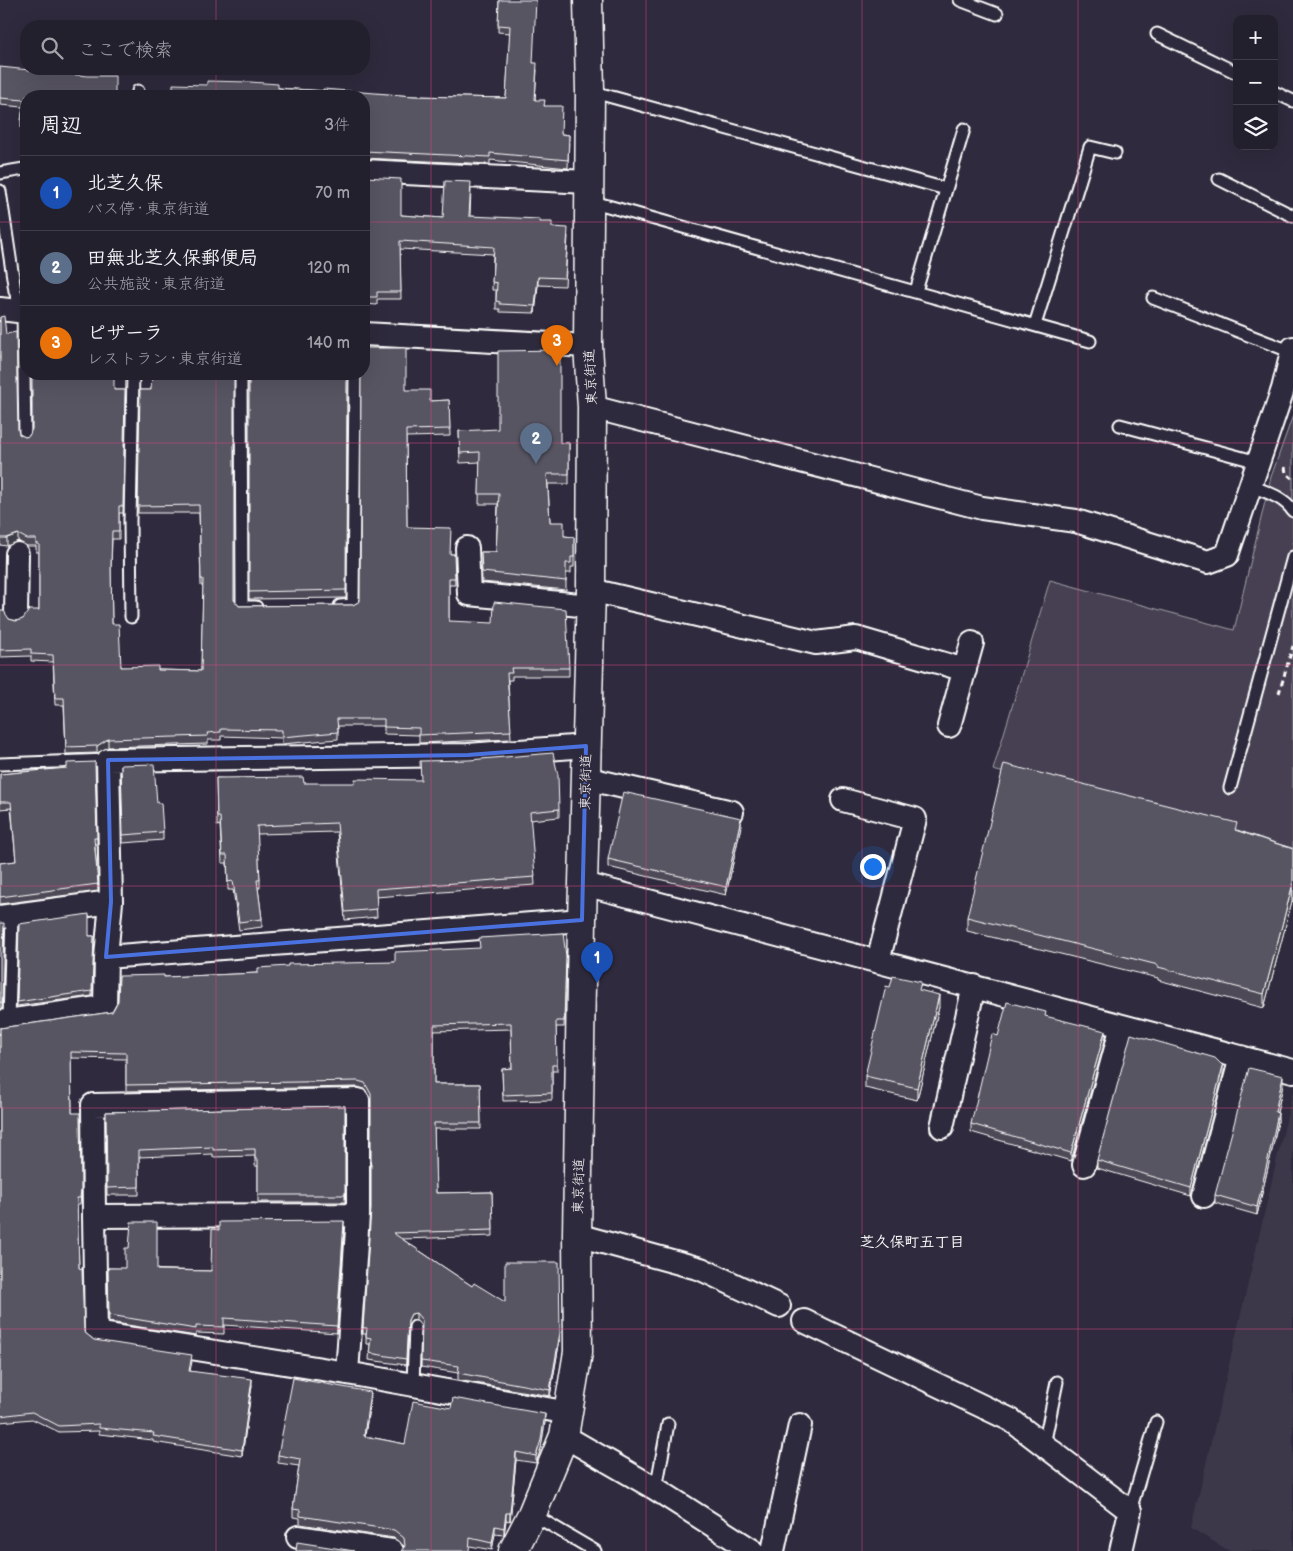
<!DOCTYPE html>
<html lang="ja">
<head>
<meta charset="utf-8">
<style>
	:root { --surface:#23202e; --page:#2b2836; --text:#f1f3f6; --muted:#a3a3aa; --line:#403e4a; --accent:#db2777 }
	body { margin:0; font-family:"Balsamiq Sans","Klee One",sans-serif; background:var(--page); color:var(--text) }
	.controls { position:absolute; right:15px; top:15px; display:grid; overflow:hidden; border-radius:10px; box-shadow:0 5px 20px #0002 }
	.controls button { width:45px; height:45px; display:grid; place-items:center; padding:0; border:0; border-bottom:1px solid var(--line); background:var(--surface); color:var(--text); font:25px sans-serif }
	.you { position:absolute; left:872px; top:866px; width:18px; height:18px; margin:-12px; border:4px solid #fff; border-radius:50%; background:#1a73e8; box-shadow:0 0 0 8px #1a73e833 }
	.badge { display:grid; place-items:center; width:32px; height:32px; border-radius:50%; background:var(--accent); color:#fff; font-size:16px; font-weight:700 }
	.pin { position:absolute; translate:-50% -41px; filter:drop-shadow(0 1px 2px #0008) }
	.pin::after { content:''; position:absolute; top:26px; width:18px; height:15px; background:inherit; clip-path:polygon(0 0,100% 0,50% 100%) }
	.list { margin:0; padding:0; list-style:none }
	h2 { display:flex; justify-content:space-between; align-items:center; height:65px; margin:0; padding:0 20px; font-size:21px }
	h2 small { font-size:16px; font-weight:400; color:var(--muted) }
	.list li { display:grid; grid-template-columns:32px 1fr auto; gap:15px; align-items:center; box-sizing:border-box; height:75px; padding:0 20px; border-top:1px solid var(--line) }
	.list b { display:block; font-size:19px; white-space:nowrap }
	.list p { margin:0; font-size:16px; white-space:nowrap; color:var(--muted) }
	.list em { font-size:16px; font-style:normal; color:var(--muted) }
	.icon { flex:none; width:28px; height:28px; fill:none; stroke:currentColor; stroke-width:2; stroke-linecap:round; stroke-linejoin:round }
	.map { position:relative; flex:none; width:1293px; height:1551px; overflow:hidden }
	.search { position:absolute; background:var(--surface); box-shadow:0 5px 20px #0002; left:20px; top:20px; width:350px; height:55px; display:flex; align-items:center; gap:12px; box-sizing:border-box; padding:0 18px; border-radius:20px; color:var(--muted); font-size:19px }
	.panel { position:absolute; background:var(--surface); box-shadow:0 5px 20px #0002; left:20px; top:90px; width:350px; height:290px; border-radius:20px }
	.map>svg:first-child { display:block }
</style>
</head>
<body>
<div class="map">
<svg width="1293" height="1551" viewBox="0 0 1293 1551">
	<rect width="100%" height="100%" fill="#2f2a3d"/>
	<filter id="ink" filterUnits="userSpaceOnUse"><feTurbulence type="fractalNoise" baseFrequency=".02" numOctaves="2"/><feDisplacementMap in="SourceGraphic" scale="10" xChannelSelector="R" yChannelSelector="G"/><feConvolveMatrix kernelMatrix="1 2 1 2 8 2 1 2 1" color-interpolation-filters="sRGB"/></filter>
	<g filter="url(#ink)">
		<path fill="#3c3749" d="M1293,1090v461h-64l-38,-23z"/>
		<path fill="#464152" stroke="#a2a0a8" d="M1293,415v433l-300,-78 57,-190 184,50 37,-153z"/>
		<g fill="none" stroke-linecap="round" stroke-linejoin="round">
			<defs>
				<path id="lane" d="M960,0l37,14
					M1157,34l80,39
					M590,91l356,98
					M1274,92l19,9
					M138,96v-5
					M0,173l24,-4
					M1219,179l74,37
					M0,191l15,100 8,21 2,125
					M590,201l500,140
					M916,291l48,-162
					M1153,298l139,54
					M1035,325l55,-178 25,6
					M241,374l1,233h14
					M1120,425l138,37
					M1249,485c16,7 34,11 44,26
					M340,606l13,-1 2,-231
					M131,617l-1,-96 3,-147
					M0,764l108,-4
					M1230,788l63,-231
					M9,1020l3,-104
					M413,1384l2,-57
					M1044,1445l13,-63
					M656,1489l12,-65
					M1130,1511l26,-89
					M532,1514l63,37"/>
				<path id="street" d="M364,171l224,11
					M0,309l26,3
					M364,334l224,12
					M592,407l390,101 94,13 132,41 19,-7 56,-166 10,-41
					M467,548l2,46 121,12
					M591,590l225,53 40,-5 109,32
					M16,615l1,-61
					M949,726l23,-83
					M585,778l147,34
					M843,800l72,19 -37,142
					M584,884l709,187
					M0,917l111,-15
					M106,957l476,-37
					M0,1022l105,-15 1,-50 5,-55 -3,-142 360,-5 118,-9
					M942,1127l32,-141
					M1084,1165l38,-139
					M1204,1196l37,-139
					M94,1216l-1,-111 265,-5v115
					M577,1235l124,34 78,37
					M804,1321l207,99 119,91 -9,40
					M347,1373l11,-158 -264,1 2,117 251,40 222,40
					M564,1436l92,53 97,62
					M298,1537l94,14
					M773,1551l27,-126"/>
				<path id="secondary" d="M513,1551l19,-37 32,-78 14,-84 -1,-117 5,-315 9,-330 1,-183 -4,-61 2,-255 -2,-91"/>
			</defs>
			<use href="#lane" stroke="#fff" stroke-width="15"/>
			<use href="#street" stroke="#fff" stroke-width="26"/>
			<use href="#secondary" stroke="#fff" stroke-width="31"/>
			<path stroke="#fff" stroke-width="3" stroke-dasharray="5 4" stroke-linecap="butt" d="M1285,467l1,6 7,6
				M1279,693l14,-47"/>
			<use href="#lane" stroke="#2f2a3d" stroke-width="11"/>
			<use href="#street" stroke="#2f2a3d" stroke-width="22"/>
			<use href="#secondary" stroke="#2f2a3d" stroke-width="28"/>
		</g>
		<path fill="#4d4956" stroke="#fff" d="M499,0l38,70 -2,30 10,6 17,28 7,1 -1,33 -78,-8v4l-126,-6v-62l-86,-8 136,8 92,2 4,-65 -12,-1z
			M0,67l26,29v32h-5v-7l2,-14 -23,-2z
			M364,177l37,38 42,3 28,-29 -1,27 70,6 28,14 -3,50 -27,-1 -3,28 -35,-1v-3h-4v-19h-4l1,-36 -93,-5 1,50h-24v6l-13,-1z
			M0,317l18,113 1,4 6,3 4,-1 85,-46h11l-2,123h-4v26h-7l-1,30 1,55 9,43 37,3 43,1 2,-85h-2l-2,-73h-61l2,-123h11l1,-16 82,226 5,6 114,-1 7,-4 46,-211 24,11 19,-1 1,36 -44,1 1,90 43,27h4l1,31h-6v36l120,47v8h-57v4h-4l3,59 -92,4v-8l-35,-1v-8h-46v13l-56,5v-6l-61,-2v4h-13v4l-100,3 -11,6 -31,1 -2,-49h-9l-2,-43 -22,-1v-5l-31,1v-46l9,8 7,2 7,-2 16,-9v-58h-3v-6h-9l-9,-5 -11,5 -7,-1z
			M248,374h100l-2,224 -97,1z
			M459,431l101,12h9v41h-21l2,38 14,14 10,1v30h-3v6h-5v17l-84,-8 -1,-30h15l2,-48h-19l1,-42 -20,1z
			M95,762l2,82h-2l3,47 -98,13v-41l16,-2 -5,-53 -11,1v-35l67,-6z
			M121,765l36,38 6,29v8l-40,3z
			M216,778l88,5 255,26v8l-29,3 5,65 -159,12 1,20 -32,3 -8,-88 -80,2 3,46v8h-2l4,31v8l-23,3 -6,-40h-5l-1,-27h-5l-2,-38 -3,1z
			M741,826l-15,69 -118,-28v-8z
			M1237,830l56,19v53l-1,-1 -28,107 -106,-28v-2l-191,-47v-14z
			M19,924l70,12h5l-2,60 -75,10z
			M566,956l-2,71h-8l1,44h-5v29l-49,1 -1,-32 10,-1 -1,-39 -77,2v53h46l1,45h-47l2,64 56,-1 1,44 -91,3 70,47 88,53 -10,57 -92,-16v-7l-37,-6 1,-40 -6,-7 -5,1 -3,5 -2,39 -37,-5 1,-16h-4v-10h-3v-6l8,-119v-109l-6,-11 -7,-2 -232,4v-32l-55,-1 1,55 9,82 -1,9h-3l2,64 5,64 10,8 98,22 -2,9 62,14 -10,71 -89,-14v-2l-54,-6v-3l-40,1 -27,-13 -32,3v-394l112,-16 52,-35 94,-4 137,-11z
			M890,987l31,4 18,16 -22,93 -52,-12v-12z
			M1046,1017l59,23 -34,121 -100,-29v-8l27,-88z
			M1223,1075l-32,121 -94,-28v-8z
			M1283,1085l-6,28 1,8 -6,29 -15,65 -42,-12v-8z
			M345,1106v96h-87v-36h-3v-10l-42,1v-3l-74,3v38h-32l-1,-83z
			M344,1228l-7,105 -113,-8v9l-28,-1v3l-87,-14 -1,-54 103,3z
			M370,1400l-5,36 40,8 46,-36 94,14 -4,26 -5,15 -20,-3 -6,61 -4,-1 -2,15 -9,-1 -3,16 -22,-4 -66,1v-1l-10,-8 -94,-14v-6l-7,-1v-8l6,-43 -21,-3v-8z"/>
		<path fill="#3e3c46" stroke="#fff" d="M538,277v8l-3,28v-7z
			M18,534v7l-11,5v-8z
			M108,739v8l-11,6v-7z
			M741,818v8l-15,69v-8z
			M1292,887v14l-28,107v-14z
			M4,930l-2,78 -2,1v-6z
			M939,995v12l-22,93v-12z
			M1105,1031v9l-34,121v-8z
			M1223,1066v9l-32,121v-8z
			M1283,1076v9l-8,36v-9z
			M1278,1113v8l-6,29 -15,65v-8z
			M344,1221v7l-7,105v-7z
			M416,1313v7l-5,1 -3,5 -2,39 2,-45 3,-6z
			M560,1333v6l-10,57v-6z
			M252,1379v6l-10,71v-6z
			M370,1392v8l-6,43v-7z
			M545,1414v8l-4,26 -5,15v-7z
			M516,1452v8l-6,61v-8z
			M506,1513v7l-2,15v-7z
			M495,1526v8l-3,16v-7z"/>
		<path fill="#595564" stroke="#fff" d="M499,0h37l-3,63h4l-2,37h10l-1,6h18l-1,28 8,1 -1,25 -78,-7v4l-126,-6v-55h-191v-12l34,1v-4l43,1 28,2v4l45,3v-2l91,7 92,2 4,-72 -12,-1z
			M0,67l88,9h27v20h-89v26l-5,-1 3,-21 -24,-2z
			M364,177l37,2v36l42,3 2,-37 26,1 -2,34 71,3v3h12v5l16,1 -3,50 -27,-1 -3,29 -35,-2v-2l-4,-1 1,-18 -5,-1 2,-35 -94,-6 1,51h-24v5h-13z
			M4,316l2,18 10,-2 2,98 1,4 6,3 4,-1 3,-7v-55h82v16h11l-2,116h-4v25h-7l-1,35 1,58h7l2,43 37,-1v4l43,1 2,-92h-2l-2,-74 -61,1 2,-116h11l1,-16h82v226l5,6 114,-1 7,-4 1,-227h3v-26h42v42h24v11l19,-1 1,29 -44,1 1,97 44,1 -1,26h4l1,24h-6v43l44,2 1,-21 72,7 3,59h-58l1,5h-5l4,58 -92,4v-7l-35,-1v-8h-47l1,13 -56,5v-7l-61,-1v3l-14,1 1,3 -100,3 -11,7 -31,1 -2,-49h-9l-2,-43 -22,-1v-5l-31,1v-39h4l5,8 7,2 7,-2 6,-9h10v-66h-3v-5h-9l-9,-5 -11,4h-7v-221z
			M560,350v93h9v31h-22l3,48h14v14l10,1v20h-3v6h-5v18l-84,-9 -1,-20h15l3,-58h-20l1,-42 -20,1 -1,-22 39,-2v-78z
			M249,374h98l-1,216 -97,2z
			M553,753l5,22 1,34 -29,3 5,65 -159,12 1,20 -32,3 -8,-89 -80,3 3,54h-3l5,39 -23,3 -6,-41 -5,1 -1,-27h-5l-2,-38h-3l-1,-39 87,-1 1,6h51v-4l66,1 -1,-19 49,-1z
			M95,762l2,76h-3l4,46 -98,13v-34l16,-2 -5,-59h-11v-28l67,-6v-5z
			M154,764l3,39h4l2,29 -40,3 -2,-70z
			M1004,764l233,59 -2,7 58,19v39l-1,-1 -28,107 -106,-27v-2l-191,-48z
			M623,792l118,26 -15,69 -118,-28z
			M89,914v22h5l-2,55 -75,11 2,-78z
			M0,923h4l-2,79 -2,1z
			M563,933l3,23 -2,65h-8l1,44h-5v28l-49,2 -1,-26 10,-1 -1,-45 -77,2v59h46l1,39h-47l2,70 56,-1 1,38 -100,3 79,53 2,-3 31,19v-40h54l1,71 -10,57 -92,-17 1,-7 -38,-5 1,-41 -6,-7 -5,1 -3,6 -2,39 -37,-6 2,-15 -5,-1 1,-9h-4l8,-119v-115l-6,-11 -7,-2 -232,4v-32l-55,-1 1,61h8l1,76 -1,9h-3l2,70 3,1 2,63 10,8 98,15 -3,16 63,8 -10,71 -89,-14 1,-3 -55,-5v-4l-40,2 -27,-14 -32,4v-388l112,-16 6,-11 1,-25 45,-1v2l94,-4v-5l30,-2v-2l107,-2v-10l85,-4 -1,-10z
			M893,976l28,6 -2,8 20,5 -22,93 -52,-12 21,-90 4,1z
			M1007,1002l39,10 -1,4 60,15 -34,122 -100,-29 21,-90 6,2z
			M1131,1034l84,24 8,8 -32,122 -94,-28z
			M1249,1068l34,8 -8,36 3,1 -6,29 -15,65 -42,-12z
			M345,1106v89h-87v-36h-3v-10l-42,1v-3l-74,3v37l-32,1 -1,-76z
			M344,1221l-7,105 -113,-8v9l-28,-1v3l-87,-14 -1,-47h17v-20h4l2,-26h26v48l54,1 1,-42 7,1v-8z
			M293,1378l77,14 -6,44 41,8 8,-43 38,7 2,-10 92,16 -4,26 -5,16 -20,-4 -6,61h-4l-2,15 -9,-2 -3,17 -22,-5 -1,13h-68l4,-5 -1,-8 -10,-8 -94,-14v-6l-7,-1 7,-50 -22,-4z
			M297,1542l57,9h-58z"/>
	</g>
	<path fill="none" stroke="#4a71e0" stroke-width="4" stroke-linejoin="round" d="M586,746l-4,174 -476,37 5,-55 -3,-142 360,-5z"/>
	<path fill="none" stroke="#ce467c" stroke-width="1" stroke-opacity="0.55" d="M216,0v26M431,0v1551M646,0v1551M862,0v1551M1078,0v1551M216,69v27M0,222h26M364,222h929M216,374v1177M0,443h1293M0,665h1293M0,886h1293M0,1108h1293M0,1329h1293"/>
	<g text-anchor="middle" stroke-width="4" stroke-linejoin="round" paint-order="stroke">
		<g font-size="14" fill="#fff" stroke="#2f2a3d">
			<text transform="translate(590 377) rotate(-93)" y="5">東京街道</text>
			<text transform="translate(585 782) rotate(-89)" y="5">東京街道</text>
			<text transform="translate(578 1186) rotate(-89)" y="5">東京街道</text>
		</g>
		<g font-size="15" font-weight="bold" fill="#fff" stroke="#2f2a3d">
			<text x="912" y="1247">芝久保町五丁目</text>
		</g>
	</g>
</svg>
<div class="controls">
<button>+</button>
<button>−</button>
<button><svg class="icon" aria-label="layers" viewBox="0 0 24 24"><path d="M12 4l9 5-9 5-9-5zM3 14l9 5 9-5"/></svg></button>
</div>
<div class="you"></div>
<div class="pin badge" style="left:597px;top:983px;background:#1a4fb4">1</div>
<div class="pin badge" style="left:536px;top:464px;background:#5c6f8a">2</div>
<div class="pin badge" style="left:557px;top:366px;background:#e8710a">3</div>
<div class="search"><svg class="icon" aria-label="search" viewBox="0 0 24 24"><circle cx="10" cy="10" r="6"/><path d="M15 15l6 6"/></svg>ここで検索</div>
<section class="panel">
<h2>周辺<small>3件</small></h2>
<ul class="list">
<li><span class="badge" style="background:#1a4fb4">1</span><div><b>北芝久保</b><p>バス停 · 東京街道</p></div><em>70 m</em></li>
<li><span class="badge" style="background:#5c6f8a">2</span><div><b>田無北芝久保郵便局</b><p>公共施設 · 東京街道</p></div><em>120 m</em></li>
<li><span class="badge" style="background:#e8710a">3</span><div><b>ピザーラ</b><p>レストラン · 東京街道</p></div><em>140 m</em></li>
</ul>
</section>
</div>
</body>
</html>
